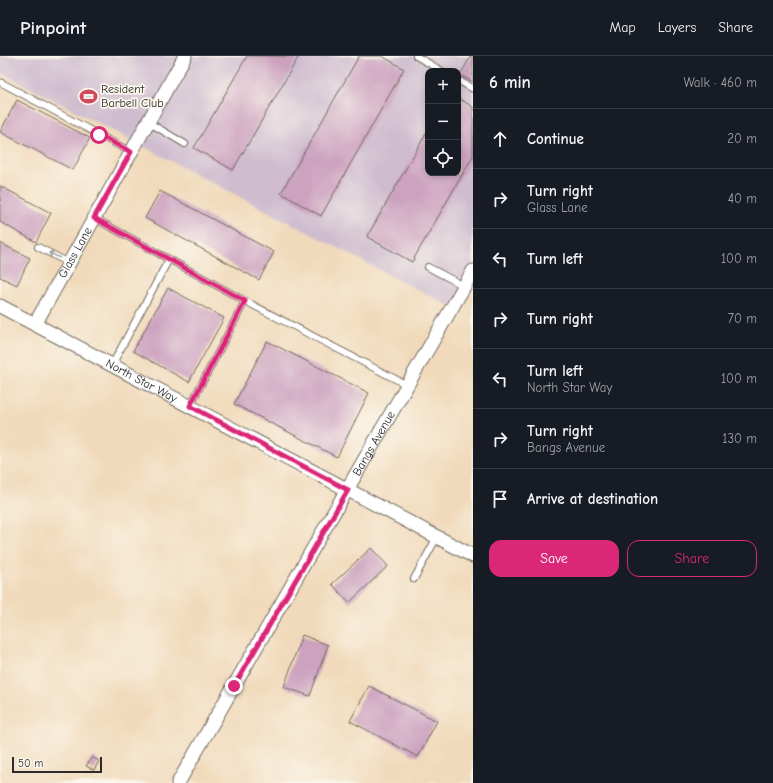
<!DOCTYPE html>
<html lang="en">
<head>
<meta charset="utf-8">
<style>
	:root { --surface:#171b24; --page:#20242c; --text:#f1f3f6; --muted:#9ea1a6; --line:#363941; --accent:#db2777 }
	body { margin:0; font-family:"Comic Neue",sans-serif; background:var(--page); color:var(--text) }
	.controls { position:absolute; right:12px; top:12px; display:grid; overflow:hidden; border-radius:8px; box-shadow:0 2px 6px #0003 }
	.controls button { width:36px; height:36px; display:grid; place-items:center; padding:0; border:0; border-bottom:1px solid var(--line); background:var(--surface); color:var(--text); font:20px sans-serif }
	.scale { position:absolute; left:12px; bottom:10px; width:90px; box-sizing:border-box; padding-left:4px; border:2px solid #2b2b2b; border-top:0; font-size:11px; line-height:14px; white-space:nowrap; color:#2b2b2b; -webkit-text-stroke:3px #fbf7ec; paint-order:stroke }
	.stop { position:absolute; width:12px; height:12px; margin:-9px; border:3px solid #db2777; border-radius:50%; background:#fff }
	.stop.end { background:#db2777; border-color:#fff; box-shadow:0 1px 4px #0008 }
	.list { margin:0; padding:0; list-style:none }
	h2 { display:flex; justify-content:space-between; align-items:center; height:52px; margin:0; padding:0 16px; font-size:17px }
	h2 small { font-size:13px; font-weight:400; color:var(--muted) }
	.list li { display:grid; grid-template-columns:26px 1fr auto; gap:12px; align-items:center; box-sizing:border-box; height:60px; padding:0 16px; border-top:1px solid var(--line) }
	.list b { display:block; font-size:15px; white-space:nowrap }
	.list p { margin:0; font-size:13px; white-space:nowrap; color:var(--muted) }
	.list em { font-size:13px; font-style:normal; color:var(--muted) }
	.actions { display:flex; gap:8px; padding:12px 16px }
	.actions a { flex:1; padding:9px 0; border:1px solid var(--accent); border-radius:12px; text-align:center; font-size:14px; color:var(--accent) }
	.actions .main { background:var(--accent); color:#fff }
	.icon { flex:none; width:22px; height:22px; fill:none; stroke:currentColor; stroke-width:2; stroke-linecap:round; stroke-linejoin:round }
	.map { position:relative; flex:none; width:473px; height:727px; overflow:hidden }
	header { display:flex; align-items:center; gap:24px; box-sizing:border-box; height:56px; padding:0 20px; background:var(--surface); border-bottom:1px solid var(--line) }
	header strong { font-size:19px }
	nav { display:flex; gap:22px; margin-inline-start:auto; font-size:14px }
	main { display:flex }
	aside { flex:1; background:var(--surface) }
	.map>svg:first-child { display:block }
</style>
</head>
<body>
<header>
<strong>Pinpoint</strong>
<nav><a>Map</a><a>Layers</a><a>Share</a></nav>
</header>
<main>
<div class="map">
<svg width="473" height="727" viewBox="0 0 473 727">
	<rect width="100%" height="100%" fill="#fbf7ec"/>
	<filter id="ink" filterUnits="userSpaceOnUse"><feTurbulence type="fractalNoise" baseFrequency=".025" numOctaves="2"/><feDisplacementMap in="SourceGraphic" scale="8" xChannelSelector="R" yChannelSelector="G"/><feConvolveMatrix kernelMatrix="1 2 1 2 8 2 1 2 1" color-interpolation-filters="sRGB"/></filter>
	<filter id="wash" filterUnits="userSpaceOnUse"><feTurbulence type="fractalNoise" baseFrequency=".012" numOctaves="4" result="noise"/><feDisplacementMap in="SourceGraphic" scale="16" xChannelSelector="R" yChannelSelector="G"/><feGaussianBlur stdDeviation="0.9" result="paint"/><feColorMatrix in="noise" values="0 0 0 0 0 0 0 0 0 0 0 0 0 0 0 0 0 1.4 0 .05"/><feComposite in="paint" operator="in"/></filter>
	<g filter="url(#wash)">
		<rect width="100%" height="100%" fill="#f1dabb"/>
		<path fill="#cfbdcf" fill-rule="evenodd" d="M0,0h473v214l-22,37 -451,-235zM428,15h30v102h-30z"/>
		<g id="blocks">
			<path fill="#cca2bf" d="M247,0h52l-66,114 -39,-22z
				M359,0h23l22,13 -83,147 -40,-23z
				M471,0h2v26l-13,-7z
				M458,42l15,9v49l-61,106 -45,-25 61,-107v43h30z
				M17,44l73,38 -17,32 -73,-38z
				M0,130l51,27 -15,29 -36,-20z
				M160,135l114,61 -15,28 -114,-62z
				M0,187l30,15 -13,27 -17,-8z
				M168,232l56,30 -35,64 -56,-31z
				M267,285l102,52 -32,64 -103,-53z
				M371,492l17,18 -39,37 -17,-19z
				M302,579l26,10 -18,51 -26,-9z
				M369,630l68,35 -19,36 -68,-36z
				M92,701l7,4 -5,9 -8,-4z"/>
		</g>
	</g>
	<g filter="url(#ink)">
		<use href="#blocks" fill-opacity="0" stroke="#70685d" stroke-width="1"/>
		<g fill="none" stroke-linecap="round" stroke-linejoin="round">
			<defs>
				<path id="lane" d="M416,0l26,15
					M458,24l15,9
					M0,26l131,70
					M148,66l37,22
					M94,162l151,83 162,84
					M38,191l31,16
					M428,211l36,19
					M112,309l57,-106
					M190,350l55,-105
					M414,523l23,-42"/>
				<g id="street">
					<path id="s1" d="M0,250l473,250"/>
					<path id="s2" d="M35,268l150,-268"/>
					<path id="s3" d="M178,727l295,-512"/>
				</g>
			</defs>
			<use href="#lane" stroke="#70685d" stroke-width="8"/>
			<use href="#street" stroke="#70685d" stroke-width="15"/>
			<use href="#lane" stroke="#fff" stroke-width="6"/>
			<use href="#street" stroke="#fff" stroke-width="13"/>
		</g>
		<defs><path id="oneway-shaft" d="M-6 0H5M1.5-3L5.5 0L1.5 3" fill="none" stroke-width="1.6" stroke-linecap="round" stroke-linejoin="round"/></defs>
		<use stroke="#a0a0a0" href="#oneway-shaft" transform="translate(54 199) rotate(-152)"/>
	</g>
	<g fill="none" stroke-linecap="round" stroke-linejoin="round" filter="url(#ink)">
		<path stroke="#db2777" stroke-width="5" d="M99,79l32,17 -37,66 151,83 -55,105 158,84 -114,196"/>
	</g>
	<defs>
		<symbol id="stadium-bare" viewBox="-9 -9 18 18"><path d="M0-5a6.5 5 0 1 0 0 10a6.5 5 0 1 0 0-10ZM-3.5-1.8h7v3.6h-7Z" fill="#d1495b" stroke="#fbf7ec" stroke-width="2.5" paint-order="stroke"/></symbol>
	</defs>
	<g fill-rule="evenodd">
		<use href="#stadium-bare" x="76" y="28" width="25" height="25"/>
	</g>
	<g text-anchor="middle" stroke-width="3.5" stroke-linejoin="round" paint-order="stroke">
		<g font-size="12" fill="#2b2b2b" stroke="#fbf7ec" text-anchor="start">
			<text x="101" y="37">Resident<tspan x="101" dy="14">Barbell Club</tspan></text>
		</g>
		<g font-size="12" fill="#2b2b2b" stroke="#fbf7ec">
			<text dy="4" stroke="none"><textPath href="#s2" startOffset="82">Glass Lane</textPath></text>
			<text dy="4" stroke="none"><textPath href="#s1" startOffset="160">North Star Way</textPath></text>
			<text dy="4" stroke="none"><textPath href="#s3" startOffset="392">Bangs Avenue</textPath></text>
		</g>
	</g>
</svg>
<div class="controls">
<button>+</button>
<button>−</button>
<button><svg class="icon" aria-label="locate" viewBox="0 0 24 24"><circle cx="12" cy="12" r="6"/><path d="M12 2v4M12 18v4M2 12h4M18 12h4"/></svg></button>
</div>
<div class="scale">50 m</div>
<div class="stop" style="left:99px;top:79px"></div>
<div class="stop end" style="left:234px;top:630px"></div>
</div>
<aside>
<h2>6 min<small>Walk · 460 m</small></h2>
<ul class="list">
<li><svg class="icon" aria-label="ahead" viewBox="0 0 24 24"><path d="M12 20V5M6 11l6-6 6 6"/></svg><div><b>Continue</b></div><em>20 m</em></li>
<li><svg class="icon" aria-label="right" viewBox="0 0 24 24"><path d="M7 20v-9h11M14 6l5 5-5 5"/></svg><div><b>Turn right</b><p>Glass Lane</p></div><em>40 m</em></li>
<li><svg class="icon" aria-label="left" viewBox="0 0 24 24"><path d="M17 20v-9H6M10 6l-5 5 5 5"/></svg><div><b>Turn left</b></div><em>100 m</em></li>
<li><svg class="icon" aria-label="right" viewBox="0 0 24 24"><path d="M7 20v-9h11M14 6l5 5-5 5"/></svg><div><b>Turn right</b></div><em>70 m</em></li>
<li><svg class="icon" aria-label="left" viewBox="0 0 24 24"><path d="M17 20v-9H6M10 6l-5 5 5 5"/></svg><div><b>Turn left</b><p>North Star Way</p></div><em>100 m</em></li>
<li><svg class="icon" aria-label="right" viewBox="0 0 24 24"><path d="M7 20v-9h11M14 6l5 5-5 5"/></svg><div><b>Turn right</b><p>Bangs Avenue</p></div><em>130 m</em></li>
<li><svg class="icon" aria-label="arrive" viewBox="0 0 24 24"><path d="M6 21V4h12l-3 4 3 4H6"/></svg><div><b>Arrive at destination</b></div></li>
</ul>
<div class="actions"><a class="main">Save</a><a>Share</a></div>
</aside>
</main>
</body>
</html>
